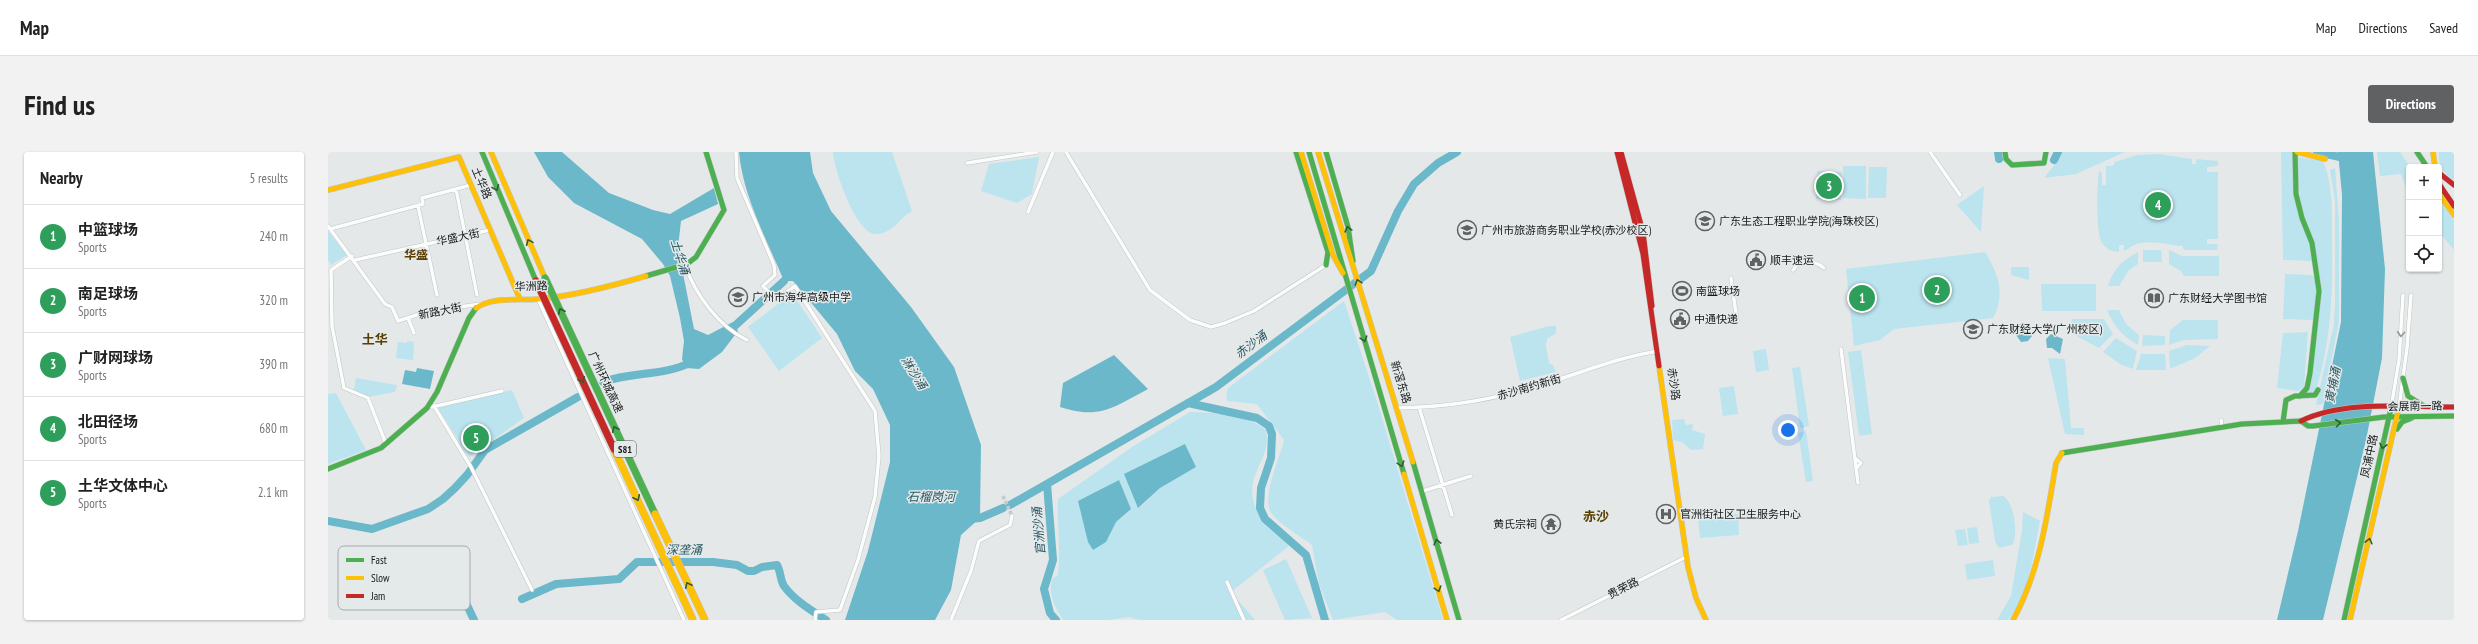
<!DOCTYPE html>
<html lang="en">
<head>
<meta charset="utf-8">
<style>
	:root { --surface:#fff; --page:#f2f2f2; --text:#222; --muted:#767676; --line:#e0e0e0; --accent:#5f6162 }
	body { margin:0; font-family:"PT Sans Narrow","Noto Sans SC",sans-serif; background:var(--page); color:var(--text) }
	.controls { position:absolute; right:12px; top:12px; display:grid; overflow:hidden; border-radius:4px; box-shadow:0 1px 3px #0004 }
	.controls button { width:36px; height:36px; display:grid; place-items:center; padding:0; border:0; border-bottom:1px solid var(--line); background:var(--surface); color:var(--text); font:20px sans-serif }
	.you { position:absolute; left:1460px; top:278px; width:14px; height:14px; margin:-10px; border:3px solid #fff; border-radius:50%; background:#1a73e8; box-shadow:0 0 0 6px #1a73e833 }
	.badge { display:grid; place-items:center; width:26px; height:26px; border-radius:50%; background:var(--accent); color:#fff; font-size:13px; font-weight:700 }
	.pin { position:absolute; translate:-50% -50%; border:2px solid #fff; box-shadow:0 1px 4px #0006 }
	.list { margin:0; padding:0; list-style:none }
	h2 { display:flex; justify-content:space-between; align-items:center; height:52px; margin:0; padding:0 16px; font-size:17px }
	h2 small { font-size:13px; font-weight:400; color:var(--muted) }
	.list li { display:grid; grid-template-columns:26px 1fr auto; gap:12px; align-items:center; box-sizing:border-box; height:64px; padding:0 16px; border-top:1px solid var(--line) }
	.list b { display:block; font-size:15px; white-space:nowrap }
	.list p { margin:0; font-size:13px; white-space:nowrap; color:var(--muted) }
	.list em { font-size:13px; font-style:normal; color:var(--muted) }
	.icon { flex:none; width:22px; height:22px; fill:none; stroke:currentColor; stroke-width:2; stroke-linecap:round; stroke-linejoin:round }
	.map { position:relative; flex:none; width:2126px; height:468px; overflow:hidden; border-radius:4px }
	header { display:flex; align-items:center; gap:24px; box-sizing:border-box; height:56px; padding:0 20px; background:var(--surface); border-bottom:1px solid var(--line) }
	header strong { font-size:19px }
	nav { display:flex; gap:22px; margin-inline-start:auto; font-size:14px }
	.intro { display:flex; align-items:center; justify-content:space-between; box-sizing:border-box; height:96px; padding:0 24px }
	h1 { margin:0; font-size:28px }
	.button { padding:10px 18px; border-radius:4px; background:var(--accent); color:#fff; font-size:14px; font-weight:700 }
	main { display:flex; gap:24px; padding:0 24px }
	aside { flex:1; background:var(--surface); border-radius:4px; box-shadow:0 1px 3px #0004 }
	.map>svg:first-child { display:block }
</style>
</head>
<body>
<header>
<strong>Map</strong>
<nav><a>Map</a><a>Directions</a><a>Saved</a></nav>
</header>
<div class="intro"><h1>Find us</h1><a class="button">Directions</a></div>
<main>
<aside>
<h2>Nearby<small>5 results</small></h2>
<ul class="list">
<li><span class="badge" style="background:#2e9e5b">1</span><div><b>中篮球场</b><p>Sports</p></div><em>240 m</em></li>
<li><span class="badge" style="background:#2e9e5b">2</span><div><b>南足球场</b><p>Sports</p></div><em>320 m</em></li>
<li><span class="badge" style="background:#2e9e5b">3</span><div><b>广财网球场</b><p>Sports</p></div><em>390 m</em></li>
<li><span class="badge" style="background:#2e9e5b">4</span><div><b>北田径场</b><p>Sports</p></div><em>680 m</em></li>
<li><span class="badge" style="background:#2e9e5b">5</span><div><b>土华文体中心</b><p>Sports</p></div><em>2.1 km</em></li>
</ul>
</aside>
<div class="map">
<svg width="2126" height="468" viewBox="0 0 2126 468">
	<rect width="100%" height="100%" fill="#e5e8e9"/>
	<path fill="#bbe4ee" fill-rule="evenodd" d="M505,0h59l20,59c-12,6 -18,22 -35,23 -21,2 -43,-65 -44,-82z
		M1732,0h65l-49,22 -32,4 12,-15z
		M1953,0h11l3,44 16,48 1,17 -29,-1z
		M2049,0h23l10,15 -1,29 -8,-22 -21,2z
		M2111,0h15v28c-10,-5 -17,-16 -15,-28z
		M1831,2l33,5v5h4v-5l22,2v5l-11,1v5h11v67h-11v5h11l-1,6h-31l-3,-1v-3c-15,-1 -35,-8 -51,0 -2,1 -5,4 -8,5v-6h-5v7c-8,0 -14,-4 -18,-11 -5,-11 -4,-57 -2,-70l3,2v12h4v-19h7l2,-4 22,-7z
		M711,5l-7,37 -15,9 -36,-12 8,-27z
		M1968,5l27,4c10,23 9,50 9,75 1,54 0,105 -17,157l-10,1 16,-106 -4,-31 -16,-49z
		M1515,14h23v33l-23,-1z
		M1541,15h18l-1,31h-18z
		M2007,16l4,53v100l-16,83 -7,1 18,-81 1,-23v-101l-5,-30z
		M1489,19l25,1 -1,28 -25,-1z
		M1656,34l-3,46 -24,-27z
		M2111,48l15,20v30l-15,-18z
		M0,79l19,24 -16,10 -3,-5z
		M1815,98h18l1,12h-19z
		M1841,98l13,6h37v20h-35l-3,-5 -12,-7z
		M1657,100c13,20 21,43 8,66l-99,11 -14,11 -26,6 -8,-77z
		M1810,100v12l-9,6 -10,16h-11c5,-17 14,-25 30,-34z
		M1683,115h18v13l-18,-5z
		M1957,122l27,1c10,9 3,33 1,45l-30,-1z
		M1713,132h55v27h-54z
		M464,141l30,45 -43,33 -31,-44z
		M1016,149l32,97 67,222h-46l-12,-8 -52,8 -14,-36 -7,-39c-11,-9 -32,-20 -40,-31 -12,-16 8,-55 12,-74l-27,-36 -29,-3 -2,-3 2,-10z
		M1779,158h12l7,14 13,11 -1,10c-16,-9 -24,-19 -31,-35z
		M1744,167h32l9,15 -14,14 -30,-16z
		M1855,168h35v19l-34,1 -15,5 1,-15z
		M1221,174h7v7l-9,6 -1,7 3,17 4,2 3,7 -36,9 -10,-44z
		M1980,180l-4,54 -5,5 -22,-3 6,-55z
		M1815,183l22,1v9l-23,1z
		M1788,186l21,13 -4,18 -13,-5 -17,-12z
		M79,189l7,1 -1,18 -17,-2 2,-16 9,1z
		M1859,193l23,1 -15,12 -25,11 -1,-18z
		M1438,197l3,21 -13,2 -3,-21z
		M1533,198l11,84 -13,2 -11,-84z
		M1813,202h24l1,16h-30z
		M1720,206l17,1 6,69h13v7l-19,-1z
		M1472,215l9,59 -9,2 -8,-60z
		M28,226l41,7 -2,7 -27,5 -14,-7z
		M1406,234l4,28 -15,2 -4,-28z
		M184,238l12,28 -55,39 -31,-49z
		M8,241l30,57 -38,14v-70z
		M862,260c25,1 56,1 76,18 7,35 -30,45 -5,89 6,12 21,15 28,27l-58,46 24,28h-115l-11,-3 -21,3h-45c-8,-13 -15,-25 -11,-41l6,-4c3,-25 -1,-50 0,-76l74,-52zM857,292l11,23 -36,21 -21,20zM791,328l12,29 -15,13 -10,20z
		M1356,267l2,6 7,-1 -1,6 13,4 -2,15 -12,1 -9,-8 -9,-2 -1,-20z
		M1478,279l7,50 -7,1 -8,-49z
		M1675,344c11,5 16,40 9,49l-13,3 -4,-7 -6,-40 2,-4z
		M1695,360l17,9c-7,36 -10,69 -32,99h-11l14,-24 11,-66z
		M1410,362l1,21 -39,3 -2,-20z
		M1649,375l2,16 -10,1 -2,-16z
		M1637,377l3,16 -10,1 -3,-16z
		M958,407l26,59 -27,2 -22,-50z
		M1665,408l2,16 -28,4 -2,-16z"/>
	<path fill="#6ab8c9" d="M206,0h28l47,41 44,17 17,4 44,-26 4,16 -37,17 -3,27 16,81 14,6 25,-13 5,9 -16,21 -23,17 -13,-1 -4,-9 2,-18 -4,-23 -10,-42 -7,-12 -21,-25 -68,-36 -26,-26z
		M411,0h71l3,21 18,38 80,96 43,60 27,78 -1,73 -19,17 -10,55 -16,30h-90l23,-69 22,-89v-37l-17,-36 -18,-18 -18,-37 -44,-53h-9c-17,-41 -41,-84 -45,-129z
		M2010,0h35l12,117 -3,89 -16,82 -43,180h-46l21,-89 43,-209 1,-127z
		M1695,171l9,13 -4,5 -7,1 -5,-7 1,-10z
		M1723,182l12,5 -3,15 -8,-6h-5l-1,-9z
		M786,203l34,34c-34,18 -48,31 -88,18l3,-24z
		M89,216l17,3 -4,18 -28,-5 3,-14 11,2z
		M857,292l11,23 -36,21 -22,20 -14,-34z
		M791,328l12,29 -15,13 -10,20 -13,8 -5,-8 -10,-41z"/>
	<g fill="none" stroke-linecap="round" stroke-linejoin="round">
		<path stroke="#6ab8c9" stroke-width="8" d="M1670,0l1,7
			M1989,0l32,7
			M1726,8l4,-8
			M399,181l57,-52
			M275,230c31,-11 60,-5 91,-21
			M860,251l69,15 12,8 3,8 -1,24 -10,30 -1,20 5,11 41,36 19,65
			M719,332l6,76 -9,29 6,24 6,7
			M682,353l206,-118 155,-116 27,-60 16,-27 24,-21 19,-11
			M642,367l10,-1 23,-10
			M0,369l44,8 56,-20 15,-10 12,-11 12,-13 18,-25 93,-53
			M194,447l34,-15 63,-5 18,-17h76l24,3 11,6h6l8,-4 15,-2c4,7 3,15 7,21 11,15 27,24 42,34
			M138,451l8,17"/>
		<path stroke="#c6c9ca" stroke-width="3.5" stroke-dasharray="3.5 2" stroke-linecap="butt" d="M675,344l9,20"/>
		<defs>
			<path id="street" d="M408,0l1,26 37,87 1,10 -12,11 13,14 19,-14 80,125 4,45 -4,41 -17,63 -18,50 -24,2 -1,8
				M738,0l84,138 40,30 21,7 14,-4 29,-12 72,-46
				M1602,0l30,43
				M639,11l70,-11
				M128,37l21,106
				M90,54l19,89
				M700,60l25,-60
				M0,74l57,78 7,3 6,14 31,-10 52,-7
				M2,77l93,-25 -1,-6 49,-13
				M24,104l-21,14 1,56 12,62 24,10 18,46
				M27,108l135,-30
				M357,113c10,29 34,62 62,75
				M1465,118c8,-11 21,-10 31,-2
				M1403,126l6,43
				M210,147l146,321
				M80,166l6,15
				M1513,197l17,134
				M106,254l37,61 61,123
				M104,255l70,-16
				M1091,255l33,108
				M2071,255l8,-59 4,-53
				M1069,256c55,-1 101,-9 153,-26 36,-11 70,-25 108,-31
				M2063,256l8,-48 4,-65
				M1893,268l1,7
				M1527,306l6,5 -5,6
				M1095,339l48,-15
				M899,430l17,38
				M623,468l20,-49 8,-30 31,-16 2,-9
				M1233,468l125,-63"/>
			<path id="fast" d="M154,0l54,129
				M968,0l32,100 -2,13
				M981,0l95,322
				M998,0l22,75 5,34
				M1677,0l1,7 6,6 32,-2 2,-11
				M1967,0l1,42 6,24 10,25 7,48 -9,82 -3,15 -7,8
				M2089,0l10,15
				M318,124l41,-12 9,-7 28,-47 -18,-58
				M2075,226l5,18 16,10
				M1973,269l7,5h5l71,-9 70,-1
				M1955,270l3,-22 9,-4 20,-1 3,-5
				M2069,277l5,-7 10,-4
				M1734,301l180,-29 59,-3
				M1085,310l46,158
				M0,317l53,-21 46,-40 10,-16 32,-74 7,-10
				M2016,468l47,-212"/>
			<path id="slow" d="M163,0l54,126
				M973,0l32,103 10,18
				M990,0l95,310
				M1969,0l28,7
				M2105,0l2,15
				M0,38l131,-33 60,140
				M2111,42l15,21
				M148,156c19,-12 42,-7 63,-9 35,-3 73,-13 107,-23
				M1331,214l29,201 8,31 10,22
				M1076,322l43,146
				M1685,468c27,-49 34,-103 43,-157l6,-10
				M2022,468l49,-213"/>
			<path id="jam" d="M1289,0l26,102 16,112
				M1293,0l22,80 9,74
				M2111,21l15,12
				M2111,32l15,22
				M1973,269c42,-21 106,-14 153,-14"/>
		</defs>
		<use href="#street" stroke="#c2c4c4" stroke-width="4.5"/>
		<use href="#fast" stroke="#c2c4c4" stroke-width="6"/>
		<use href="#slow" stroke="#c2c4c4" stroke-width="6"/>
		<use href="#jam" stroke="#c2c4c4" stroke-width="6"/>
		<use href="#street" stroke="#fbfcfc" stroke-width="3.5"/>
		<use href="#fast" stroke="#4caf50" stroke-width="5"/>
		<use href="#slow" stroke="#ffc107" stroke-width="5"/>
		<use href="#jam" stroke="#c62828" stroke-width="5"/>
		<defs>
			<path id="fast-bridge" d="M217,126l110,236"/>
			<path id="slow-bridge" d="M286,297l79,171
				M327,362l50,106"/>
			<path id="jam-bridge" d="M208,129l78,168"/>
		</defs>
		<use href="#fast-bridge" stroke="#c2c4c4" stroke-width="8" stroke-linecap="butt"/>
		<use href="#slow-bridge" stroke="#c2c4c4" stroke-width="8" stroke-linecap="butt"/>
		<use href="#jam-bridge" stroke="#c2c4c4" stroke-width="8" stroke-linecap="butt"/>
		<use href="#fast-bridge" stroke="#4caf50" stroke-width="7"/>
		<use href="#slow-bridge" stroke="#ffc107" stroke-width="7"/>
		<use href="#jam-bridge" stroke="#c62828" stroke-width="7"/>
	</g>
	<defs><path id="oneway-chevron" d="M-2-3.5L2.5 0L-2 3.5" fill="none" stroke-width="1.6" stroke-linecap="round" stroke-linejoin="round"/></defs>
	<g stroke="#2f5c32">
		<use href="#oneway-chevron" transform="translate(168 36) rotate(68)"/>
		<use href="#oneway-chevron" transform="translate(1020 77) rotate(-105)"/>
		<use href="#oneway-chevron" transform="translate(201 90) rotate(-114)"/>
		<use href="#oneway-chevron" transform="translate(1030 130) rotate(-108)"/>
		<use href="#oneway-chevron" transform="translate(233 159) rotate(-115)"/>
		<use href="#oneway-chevron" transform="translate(1036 187) rotate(73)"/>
		<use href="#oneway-chevron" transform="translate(254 228) rotate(65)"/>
		<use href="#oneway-chevron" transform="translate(2010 271) rotate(-7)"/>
		<use href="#oneway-chevron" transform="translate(287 277) rotate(-115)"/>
		<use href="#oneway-chevron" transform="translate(2055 294) rotate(102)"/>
		<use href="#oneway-chevron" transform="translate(1073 312) rotate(73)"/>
		<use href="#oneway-chevron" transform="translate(309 346) rotate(65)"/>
		<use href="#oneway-chevron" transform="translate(2041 389) rotate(-76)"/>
		<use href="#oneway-chevron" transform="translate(1109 390) rotate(-104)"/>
		<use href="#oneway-chevron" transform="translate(360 433) rotate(-115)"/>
		<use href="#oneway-chevron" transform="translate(1110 437) rotate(73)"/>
	</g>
	<use stroke="#949596" href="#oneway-chevron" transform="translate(2073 182) rotate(94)"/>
	<defs>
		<symbol id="university-ring" viewBox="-11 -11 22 22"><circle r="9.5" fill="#e4e9ea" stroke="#5f6162" stroke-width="1.5"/><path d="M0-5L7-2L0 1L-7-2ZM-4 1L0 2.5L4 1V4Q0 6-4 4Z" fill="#5f6162"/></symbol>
		<symbol id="school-ring" viewBox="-11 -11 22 22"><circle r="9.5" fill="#e4e9ea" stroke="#5f6162" stroke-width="1.5"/><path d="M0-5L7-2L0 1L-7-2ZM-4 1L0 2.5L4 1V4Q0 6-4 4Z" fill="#5f6162"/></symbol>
		<symbol id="civic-ring" viewBox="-11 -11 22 22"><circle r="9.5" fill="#e4e9ea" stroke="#5f6162" stroke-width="1.5"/><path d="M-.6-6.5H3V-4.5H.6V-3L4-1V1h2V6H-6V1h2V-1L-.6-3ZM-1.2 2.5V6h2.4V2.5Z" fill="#5f6162"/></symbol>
		<symbol id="stadium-ring" viewBox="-11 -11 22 22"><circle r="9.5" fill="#e4e9ea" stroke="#5f6162" stroke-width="1.5"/><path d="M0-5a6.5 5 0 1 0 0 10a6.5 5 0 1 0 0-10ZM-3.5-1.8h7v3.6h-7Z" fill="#5f6162"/></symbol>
		<symbol id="library-ring" viewBox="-11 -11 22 22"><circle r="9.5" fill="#e4e9ea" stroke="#5f6162" stroke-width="1.5"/><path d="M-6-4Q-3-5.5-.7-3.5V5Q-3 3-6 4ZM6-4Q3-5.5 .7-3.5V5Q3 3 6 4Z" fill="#5f6162"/></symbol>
		<symbol id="hospital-ring" viewBox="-11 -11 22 22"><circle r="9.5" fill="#e4e9ea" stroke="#5f6162" stroke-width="1.5"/><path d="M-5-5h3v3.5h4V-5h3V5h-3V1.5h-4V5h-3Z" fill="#5f6162"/></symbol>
		<symbol id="temple-ring" viewBox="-11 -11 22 22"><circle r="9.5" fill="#e4e9ea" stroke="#5f6162" stroke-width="1.5"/><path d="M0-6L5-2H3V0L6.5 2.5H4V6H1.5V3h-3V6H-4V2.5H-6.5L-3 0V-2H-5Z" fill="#5f6162"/></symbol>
	</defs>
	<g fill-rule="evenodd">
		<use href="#university-ring" x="1366" y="58" width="22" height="22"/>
		<use href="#school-ring" x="1128" y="67" width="22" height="22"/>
		<use href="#civic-ring" x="1417" y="97" width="22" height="22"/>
		<use href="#stadium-ring" x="1343" y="128" width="22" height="22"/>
		<use href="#school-ring" x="399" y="134" width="22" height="22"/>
		<use href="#library-ring" x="1815" y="135" width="22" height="22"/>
		<use href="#civic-ring" x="1341" y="156" width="22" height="22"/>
		<use href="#university-ring" x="1634" y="166" width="22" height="22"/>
		<use href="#hospital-ring" x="1327" y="351" width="22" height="22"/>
		<use href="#temple-ring" x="1212" y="361" width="22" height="22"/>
	</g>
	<g text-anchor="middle" stroke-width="3" stroke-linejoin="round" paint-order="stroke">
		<rect fill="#e4e9ea" stroke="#545758" stroke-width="1" x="286" y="289" width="22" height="16" rx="3"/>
		<g font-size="10" font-weight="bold" fill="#171819">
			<text x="297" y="301">S81</text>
		</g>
		<g font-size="11" fill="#171819" stroke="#e4e9ea">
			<text transform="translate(154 31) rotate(67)" y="4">土华路</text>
			<text transform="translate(130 85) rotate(-12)" y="4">华盛大街</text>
			<text transform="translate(203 134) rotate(-2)" y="4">华洲路</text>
			<text transform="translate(112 159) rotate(-11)" y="4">新路大街</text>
			<text transform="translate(278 230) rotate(65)" y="4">广州环城高速</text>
			<text transform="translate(1073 230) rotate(73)" y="4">新滘东路</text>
			<text transform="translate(1346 232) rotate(82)" y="4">赤沙路</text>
			<text transform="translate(1201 235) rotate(-16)" y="4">赤沙南约新街</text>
			<text transform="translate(2087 254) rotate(-1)" y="4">会展南一路</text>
			<text transform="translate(2041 304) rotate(-78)" y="4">凤浦中路</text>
			<text transform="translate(1295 436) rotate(-27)" y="4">贵荣路</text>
		</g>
		<g font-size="11" fill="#171819" stroke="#e4e9ea" text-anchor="start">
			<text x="1391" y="73">广东生态工程职业学院(海珠校区)</text>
			<text x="1153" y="82">广州市旅游商务职业学校(赤沙校区)</text>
			<text x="1442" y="112">顺丰速运</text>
			<text x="1368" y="143">南篮球场</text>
			<text x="424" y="149">广州市海华高级中学</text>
			<text x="1840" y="150">广东财经大学图书馆</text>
			<text x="1366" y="171">中通快递</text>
			<text x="1659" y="181">广东财经大学(广州校区)</text>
			<text x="1352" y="366">官洲街社区卫生服务中心</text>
			<text x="1209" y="376" text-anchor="end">黄氏宗祠</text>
		</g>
		<g font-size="12" font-weight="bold" fill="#5b3f01" stroke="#e4e9ea">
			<text x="88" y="107">华盛</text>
		</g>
		<g font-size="12" font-style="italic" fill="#2a5762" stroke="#e4e9ea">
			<text transform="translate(352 105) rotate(72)" y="4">土华涌</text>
			<text transform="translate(923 193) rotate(-37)" y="4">赤沙涌</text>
			<text transform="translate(586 221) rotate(58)" y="4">淋沙涌</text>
			<text transform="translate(2005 233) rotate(-79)" y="4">黄埔涌</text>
			<text x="603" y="349">石榴岗河</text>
			<text transform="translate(711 379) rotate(-95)" y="4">官洲沙涌</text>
			<text x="356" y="402">深垄涌</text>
		</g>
		<g font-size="13" font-weight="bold" fill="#5b3f01" stroke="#e4e9ea">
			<text x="47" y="192">土华</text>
			<text x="1268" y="369">赤沙</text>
		</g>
	</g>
	<rect x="10" y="394" width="132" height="64" rx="6" fill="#e4e9ea" stroke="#a6aaab" stroke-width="1"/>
	<rect x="18" y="406" width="18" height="4" fill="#4caf50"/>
	<rect x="18" y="424" width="18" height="4" fill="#ffc107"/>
	<rect x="18" y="442" width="18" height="4" fill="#c62828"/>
	<g font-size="11" fill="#171819">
		<text x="43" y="412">Fast</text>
		<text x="43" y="430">Slow</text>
		<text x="43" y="448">Jam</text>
	</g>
</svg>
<div class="controls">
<button>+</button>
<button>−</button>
<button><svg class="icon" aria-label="locate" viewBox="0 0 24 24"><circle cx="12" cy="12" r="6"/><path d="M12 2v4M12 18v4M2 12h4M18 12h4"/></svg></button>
</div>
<div class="you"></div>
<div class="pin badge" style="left:1534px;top:146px;background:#2e9e5b">1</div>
<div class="pin badge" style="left:1609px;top:138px;background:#2e9e5b">2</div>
<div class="pin badge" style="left:1501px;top:34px;background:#2e9e5b">3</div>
<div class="pin badge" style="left:1830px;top:53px;background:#2e9e5b">4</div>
<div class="pin badge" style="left:148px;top:286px;background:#2e9e5b">5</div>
</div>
</main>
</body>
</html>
